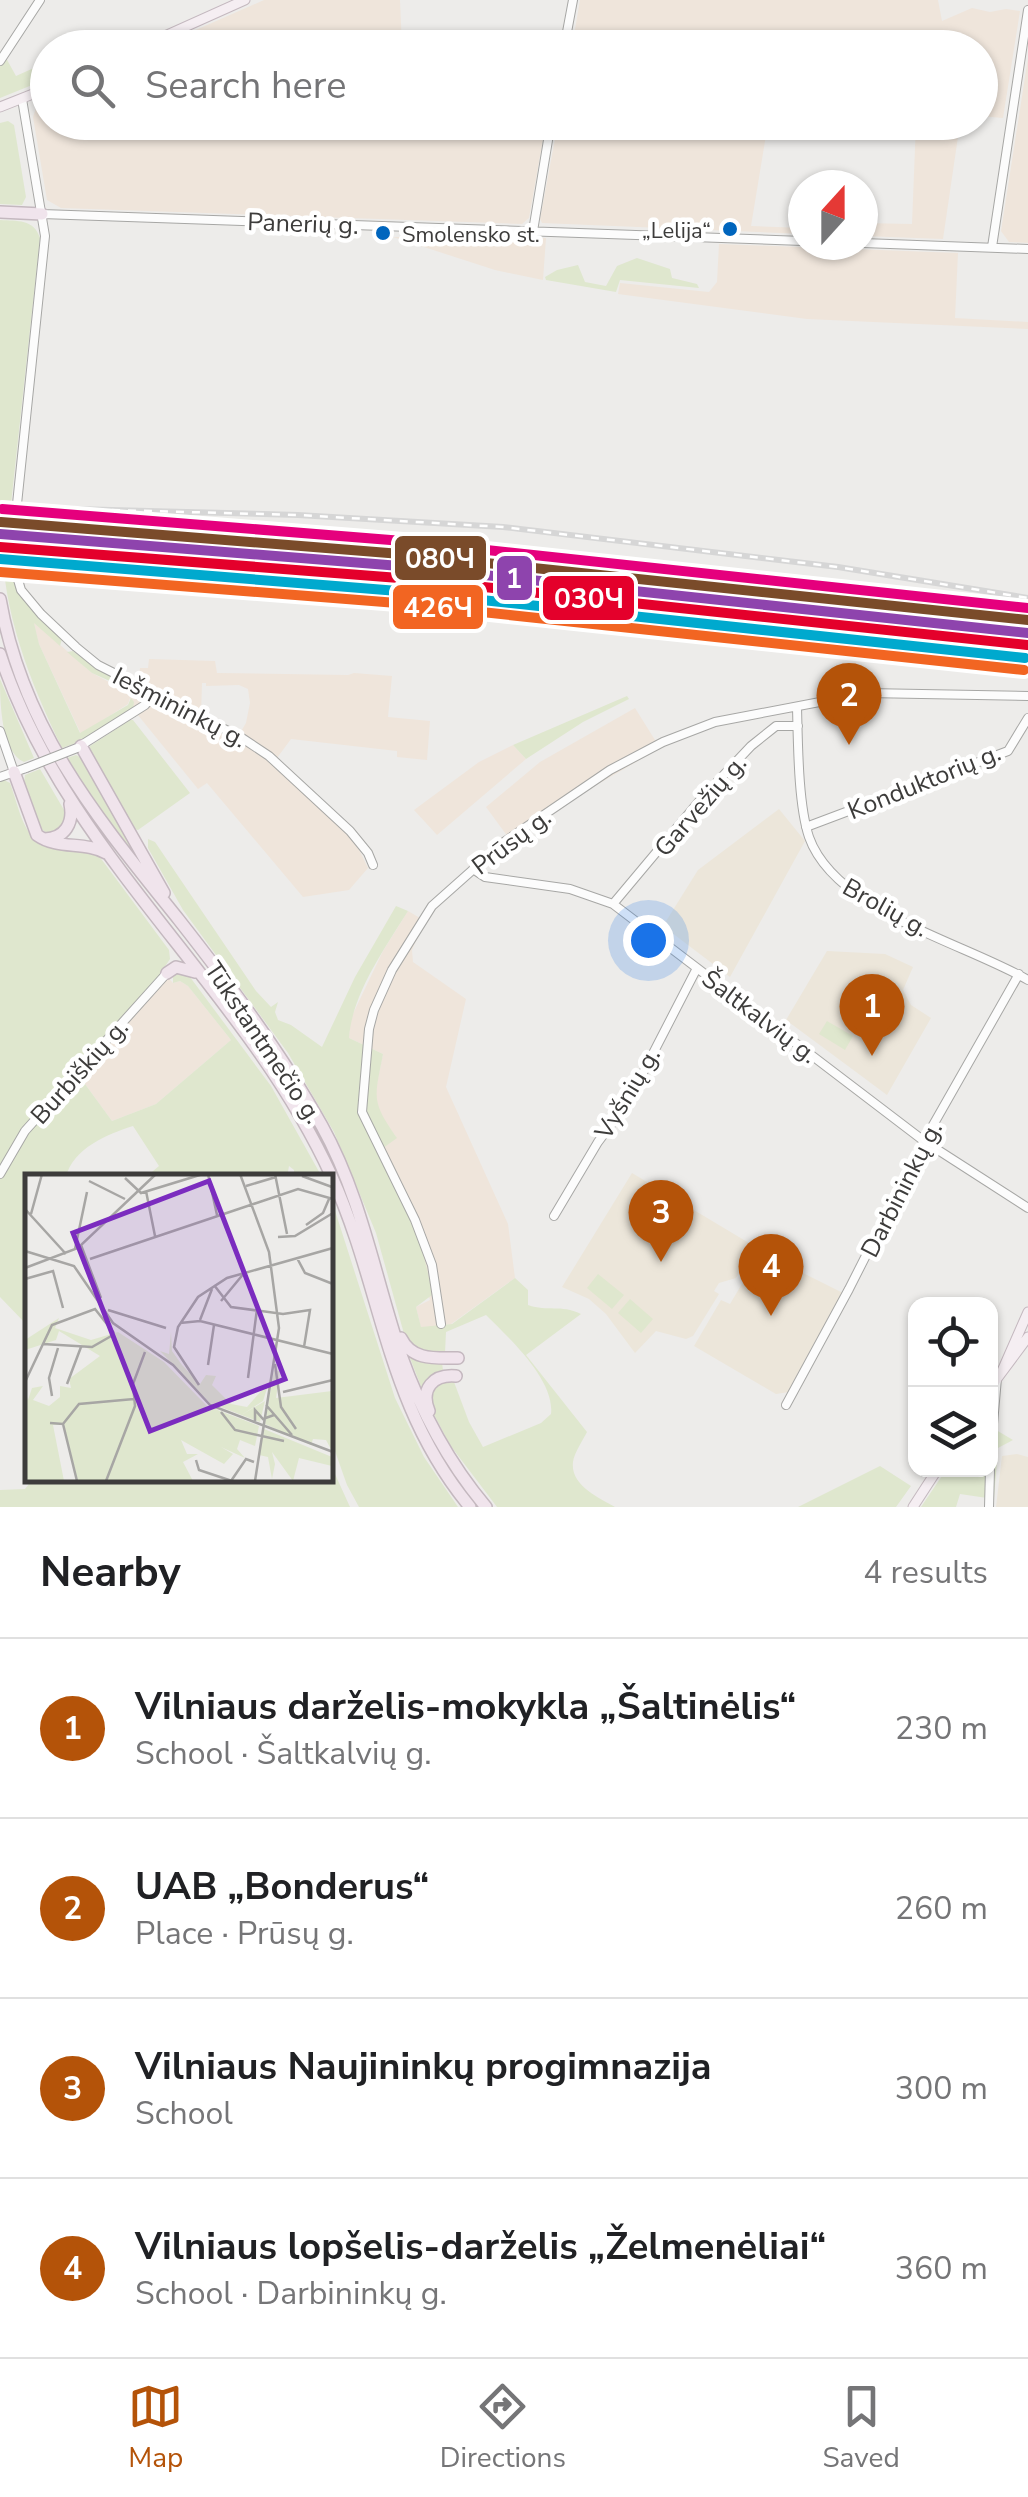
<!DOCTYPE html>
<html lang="en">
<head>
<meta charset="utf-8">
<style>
	:root { --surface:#fff; --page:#f2f2f2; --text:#202124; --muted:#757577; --line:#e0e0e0; --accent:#b45309 }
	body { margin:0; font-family:"Nunito Sans",sans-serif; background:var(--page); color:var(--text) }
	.controls { position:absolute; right:30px; bottom:30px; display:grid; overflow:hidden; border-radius:20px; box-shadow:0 2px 8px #0004 }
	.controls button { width:90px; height:90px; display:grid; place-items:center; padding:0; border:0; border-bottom:2px solid var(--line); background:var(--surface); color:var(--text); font:50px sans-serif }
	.compass { position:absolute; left:788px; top:170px; width:90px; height:90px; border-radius:50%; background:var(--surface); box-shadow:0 2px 8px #0004; rotate:21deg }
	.you { position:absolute; left:648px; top:940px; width:35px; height:35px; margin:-25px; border:8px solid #fff; border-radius:50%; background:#1a73e8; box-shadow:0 0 0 15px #1a73e833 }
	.badge { display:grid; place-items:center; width:65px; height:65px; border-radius:50%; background:var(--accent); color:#fff; font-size:32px; font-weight:700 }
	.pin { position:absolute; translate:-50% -82px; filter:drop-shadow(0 2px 5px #0008) }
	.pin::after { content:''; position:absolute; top:52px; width:35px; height:30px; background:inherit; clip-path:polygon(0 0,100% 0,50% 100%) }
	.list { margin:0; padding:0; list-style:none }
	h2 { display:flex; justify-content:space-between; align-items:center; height:130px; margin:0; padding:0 40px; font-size:42px }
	h2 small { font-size:32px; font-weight:400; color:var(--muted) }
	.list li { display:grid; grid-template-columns:65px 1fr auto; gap:30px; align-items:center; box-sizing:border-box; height:180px; padding:0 40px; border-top:2px solid var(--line) }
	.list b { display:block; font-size:38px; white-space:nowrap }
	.list p { margin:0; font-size:32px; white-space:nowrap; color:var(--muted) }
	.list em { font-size:32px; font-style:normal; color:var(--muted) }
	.icon { flex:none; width:55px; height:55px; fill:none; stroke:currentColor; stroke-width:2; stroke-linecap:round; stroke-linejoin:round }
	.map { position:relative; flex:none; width:1028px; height:1507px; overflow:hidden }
	.search { position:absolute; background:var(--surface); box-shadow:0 2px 8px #0004; left:30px; right:30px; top:30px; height:110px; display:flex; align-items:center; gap:25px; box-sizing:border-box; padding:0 35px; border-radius:55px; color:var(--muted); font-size:38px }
	.sheet { height:850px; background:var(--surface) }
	nav { display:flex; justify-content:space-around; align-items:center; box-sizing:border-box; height:140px; border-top:2px solid var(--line); background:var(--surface); font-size:28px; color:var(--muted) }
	nav a { display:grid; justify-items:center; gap:5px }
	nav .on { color:var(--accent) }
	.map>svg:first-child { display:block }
</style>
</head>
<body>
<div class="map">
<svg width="1028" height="1507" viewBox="0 0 1028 1507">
	<rect width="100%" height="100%" fill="#edecea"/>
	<path fill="#efe5db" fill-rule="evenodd" d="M264,0h136l2,47h-245z
		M580,0h358l4,21 30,-13 18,4 16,-3 14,2 -17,107 -22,-2 -1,-68 -408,-1z
		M1028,58v185l-19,-1 -8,-11z
		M47,97l1,25 498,1 -17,95 -7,6 -461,-16 -14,-8 -14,-83 5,-15z
		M558,123h210l-17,103 52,2v6l-261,-11 -2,-4z
		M916,123h44l-17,116 -80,-3v-13l49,1z
		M490,236l56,2 -3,42 -48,-10 -102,-33z
		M719,244l239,9 -3,65 73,4v7l-221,-10 -189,-25 2,-11 89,9 8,-10z
		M33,621l59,52 34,18 37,6 -25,-14 2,-15h8l1,-9 66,2 2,12 131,2 6,-2 38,3 -4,41 42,4 -3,39 -30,-3v-6l-106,-12 -14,19 71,69 20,41 -19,22 -46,7 -96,-114 -9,6 -65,-80 -3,-11 -2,6 -47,30 -42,-90zM202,683h4v3l33,-1 9,4 2,14 -4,20 -6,10 -39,-18z
		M635,708l25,40 -91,53 -58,40 -25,-34 54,-45z
		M513,745l13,14 -89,76 -23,-25 65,-48z
		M408,911l17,10 -13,29 1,12 53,37 -20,88 62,137 7,54 -64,46 -30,4 -5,-21 14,-7 -51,-149 17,-14 -18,-25 -4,-14 9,-44 -34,-16 1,-18 33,-69z
		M162,971l11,12 7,-2 8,5 43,54 -75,64 -44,17 -38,-52z"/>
	<path fill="#ece6da" d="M779,809l26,32 -75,136 -67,-51 35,-56z
		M827,951l58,3 28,13 -10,23 8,15 20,13 -44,77 -101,-75z
		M632,1173l122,73 -18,32 -17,5 -5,8 5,3 -26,42 -7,3 -30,-8 -21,22 -29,-39 -17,-15 -27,-12z
		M761,1252l82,41 -54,99 -13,2 -82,-48 27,-46 9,4z
		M1017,1454l11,3v50h-32l6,-51z"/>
	<path fill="#dfe7ce" d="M6,58l10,18 31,-14v17l-47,19v-32z
		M8,121l6,4 12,72 -4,8 -22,-1v-81z
		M0,220c17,1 34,-1 40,18l-29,266 -11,-1z
		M637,258l33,11 2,9 25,6 2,4 -79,-8 -4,12 -70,-12 -1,-3 12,-7 21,-5 7,17 21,4 11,-20z
		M2,537h9c-4,51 15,70 51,102l-2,7 -26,-23 5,21 41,89 48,-28 3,-7 3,4 -1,7 -52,32 -19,7c-32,-66 -60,-137 -60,-211z
		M73,651c14,11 54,31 61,41l-42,-19 -25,-21z
		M0,679l34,79 -10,4c-23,-10 -24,-60 -24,-83z
		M627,696l2,3 -46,23 -57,37 -13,-14z
		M130,720h3l57,73 -52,37 -4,-1 -44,-75v-8z
		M76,755l8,4 63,112 -49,-65 -31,-48z
		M40,769l27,46 -4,14 -15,5 -9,-7 -15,-44 1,-8z
		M4,780l6,3c13,36 13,64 58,67 11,1 21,0 31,6l70,94 1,9 -12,18 -84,92 38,52 44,-17 75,-64 -43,-54 -8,-5 -7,2v-12l14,2 84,113 51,91h-28v-7l-5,-4 -2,11h-141l13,-11 -26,-40c-25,8 -60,22 -67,51h-38l-1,148 -27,-28v-516z
		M148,839l7,3 101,149 15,16 7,-5 -3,10 3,8 13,5 31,22 33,-70 41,-71 12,5c-23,37 -56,83 -59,127l34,16c-8,43 -13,46 14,84l-18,13c24,45 46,94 53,144l-16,12 5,20 31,-3 63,-46 13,12v15c20,7 32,-1 53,9l-55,41 61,77c-4,8 -13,21 -14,30 -3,23 26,36 42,45h-118l-47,-62 -22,-42 2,-13 17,-11 7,3 15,40 14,25 58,-24 10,-9c4,-34 -42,-76 -65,-99l-40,17 -1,21 -26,-1 -13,-11 -30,-108 -42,-101 -46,-79 -105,-143 -35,-62z
		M827,1021l26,15 -8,14 -26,-16z
		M330,1195l65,203 29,59 34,50h-99l-12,-22 -17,-48z
		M598,1274l26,21 -12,14 -25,-21z
		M630,1299l23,20 -12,14 -23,-20z
		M410,1358l32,4 1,9 -17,9 -4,9z
		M991,1427l22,13 -15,8 -4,51 -34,-5 -4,13h-35l25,-37h44z
		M330,1463l20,44h-350v-17l25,-1 7,-9h298z
		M880,1466l31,20 -15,21h-98z"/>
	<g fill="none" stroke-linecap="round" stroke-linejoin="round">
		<path stroke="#cac9c7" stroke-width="8" stroke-dasharray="8 4" stroke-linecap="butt" d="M15,537l2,-33"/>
		<defs>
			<path id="minor" d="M564,48l9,-48
				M0,61l40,-61
				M42,214l761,27
				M533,231l18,-109
				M863,243l165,6
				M992,247l36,-237
				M17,504l28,-268 -23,-137
				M15,537l-1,29 7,24 20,24 35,33 22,18 144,73 27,18 81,75 18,22 5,12
				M797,707c1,36 1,97 12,130 26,74 155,106 219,143
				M0,731l14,41
				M80,746l65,-41 9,-11
				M0,777l26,-9
				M806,827l202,-76 20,-33
				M473,869l12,8 85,12 43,15 311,237 104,67
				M613,904l88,-105 50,-53 25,-20h22
				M0,1174l25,-43 142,-158
				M554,1216l44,-74 30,-40 69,-134
				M441,1324l-9,-59 -17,-45 -53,-108 7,-83 5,-19 18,-40 40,-64 72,-64 106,-72 53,-28 52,-20 152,-29 161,3
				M786,1405l63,-116 75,-148 95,-167
				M990,1458l7,-80
				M989,1507l1,-37"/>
			<path id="major" d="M138,48l107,-48
				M0,107l48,-19
				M1002,1371l26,-59
				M990,1388l38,-51
				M913,1507l24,-37"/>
			<path id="highway" d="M0,212l42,2
				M0,599c23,132 99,221 179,321 51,65 103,134 143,206 40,72 53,152 79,229 20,56 47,107 85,152
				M0,654c65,200 245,333 331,521 53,116 53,228 139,332
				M81,746l83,147
				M14,772l23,63c21,15 47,6 69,18
				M45,839c20,-1 29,-16 25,-35
				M167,973l9,-6 19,5
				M401,1338c11,23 35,20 57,20
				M429,1411c-9,-22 4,-37 27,-35"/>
		</defs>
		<use href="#minor" stroke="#a7a7a5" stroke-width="10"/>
		<use href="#major" stroke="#c4b8bf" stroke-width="11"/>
		<use href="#highway" stroke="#c4b8bf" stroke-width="14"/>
		<use href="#minor" stroke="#fcfcfc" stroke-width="8"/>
		<use href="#major" stroke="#f5eef2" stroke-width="9"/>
		<use href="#highway" stroke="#f0e4ec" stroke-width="11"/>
		<defs>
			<path id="rail" d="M0,507l298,8 205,12 335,40 190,31"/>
		</defs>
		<use href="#rail" stroke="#d6d6d6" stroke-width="6"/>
		<use href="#rail" stroke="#fff" stroke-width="2.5" stroke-dasharray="8" stroke-linecap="butt"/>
		<defs>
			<path id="minor-bridge" d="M26,768l51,-20"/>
		</defs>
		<use href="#minor-bridge" stroke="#a7a7a5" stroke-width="10" stroke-linecap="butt"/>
		<use href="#minor-bridge" stroke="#fcfcfc" stroke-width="8"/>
		<defs>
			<path id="rail-1" d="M0,534l400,32 628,67"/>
			<path id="rail-2" d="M0,547l399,31 628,67"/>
			<path id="rail-3" d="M1,522l400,32 627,66"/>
			<path id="rail-4" d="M0,559l398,32 627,67"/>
			<path id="rail-5" d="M2,509l401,32 625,67"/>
			<path id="rail-6" d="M0,572l397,31 627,67"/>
		</defs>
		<use href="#rail-1" stroke="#fff" stroke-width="18"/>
		<use href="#rail-2" stroke="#fff" stroke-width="18"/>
		<use href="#rail-3" stroke="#fff" stroke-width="18"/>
		<use href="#rail-4" stroke="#fff" stroke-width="18"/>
		<use href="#rail-5" stroke="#fff" stroke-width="18"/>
		<use href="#rail-6" stroke="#fff" stroke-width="18"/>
		<use href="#rail-1" stroke="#8e44ad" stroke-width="10"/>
		<use href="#rail-2" stroke="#e4002b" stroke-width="10"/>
		<use href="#rail-3" stroke="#7a4b2a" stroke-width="10"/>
		<use href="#rail-4" stroke="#00a9ce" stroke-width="10"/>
		<use href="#rail-5" stroke="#e5007d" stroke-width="10"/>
		<use href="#rail-6" stroke="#f26522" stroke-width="10"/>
	</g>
	<g fill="#0065bd" stroke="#fff" stroke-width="4">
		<circle cx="730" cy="229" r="9"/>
		<circle cx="383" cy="233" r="9"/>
	</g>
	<g text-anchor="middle" stroke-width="9" stroke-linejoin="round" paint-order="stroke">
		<g font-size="22" fill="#3d3c3b" stroke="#fff" text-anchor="end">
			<text x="711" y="238">„Lelija“</text>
			<text x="402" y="242" text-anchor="start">Smolensko st.</text>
		</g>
		<g font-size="25" fill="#3d3c3b" stroke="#fff">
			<text transform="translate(303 223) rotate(2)" y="9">Panerių g.</text>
			<text transform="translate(180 707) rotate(27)" y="9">Iešmininkų g.</text>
			<text transform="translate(924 781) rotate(-22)" y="9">Konduktorių g.</text>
			<text transform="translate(700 805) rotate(-49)" y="9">Garvežių g.</text>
			<text transform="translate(511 841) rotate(-37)" y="9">Prūsų g.</text>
			<text transform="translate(886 907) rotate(29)" y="9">Brolių g.</text>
			<text transform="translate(760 1016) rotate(37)" y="9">Šaltkalvių g.</text>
			<text transform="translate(264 1042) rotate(56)" y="9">Tūkstantmečio g.</text>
			<text transform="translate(79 1071) rotate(-48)" y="9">Burbiškių g.</text>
			<text transform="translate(627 1093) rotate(-59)" y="9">Vyšnių g.</text>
			<text transform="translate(901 1189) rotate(-63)" y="9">Darbininkų g.</text>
		</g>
	</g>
	<g transform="translate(25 1174)">
		<rect width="308" height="308" fill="#edecea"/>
		<path d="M34,144l-4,10 36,12 27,-8 46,30 43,44 52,20 -4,20 -15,-6 -3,9 8,9 -24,-11 12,7 -9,10 -43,-24 6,14h11l-15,8 10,19h-115l-14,-56h-11l11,56h-39v-91l3,10 4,-12 11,-2 -10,14 16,6 11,-9v-11l11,2 -2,-9 31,-23 -41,-25 -3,9 -31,10v-10zM146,158l1,19 10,14 18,19 6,-9 10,1 -4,9 19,19 16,3 22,-25 -6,19 -20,13 22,-13 -5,21 -50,-19 -50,-52 9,3zM249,196l6,1 -4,27 56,-7v60l-6,-11 -13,-1 -2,6 -46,-21zM239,255l68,28v9l-33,-8 -6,23 -21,-29 3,12 -3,15 -4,-22 -9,-2z" fill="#dfe7ce"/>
		<path fill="none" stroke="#a7a6a4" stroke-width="2.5" d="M183,0l9,41M215,0l29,78 10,76 -24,153M250,0l12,60M277,2l30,11M100,4l16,15 62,-19M64,7l36,18M221,12l30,-9M121,17l9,45M0,35l41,45M6,40l11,-40M281,51l17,-12 6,-14M253,63l17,-1 38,-23M56,71l20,53M50,75l12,-57M0,77l49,15 39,57 60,42 37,40 123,47M272,84l8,15 28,11M65,85l208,-70 35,10M0,94l53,-20 78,-74M0,105l28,-8 10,37M189,111l17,22 52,7 27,-4 -6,37M196,127l24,-29M83,136l58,18M175,146l12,-31M155,149l20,-2 133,33M18,170l49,3 21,-12M250,190l6,43 15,22M183,191l6,-40M223,204l9,-69M0,208l27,-57 43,-16 19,24M42,210l14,-37M174,211l-25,-38 4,-20 20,-30 29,-19 106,-30M258,218l50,-12M27,222l-3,-18 9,-30M241,231l26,30M196,238l14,18 49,11M230,247v-11l8,9 11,-4M25,249l13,1 16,-20 55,-5M38,250l14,57M171,286l3,10 33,11M81,307l29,-75 -2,-22 12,-32M206,307l15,-22 8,3"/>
		<path fill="#7b2cbf" fill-opacity="0.15" stroke="#7b2cbf" stroke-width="5" d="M184,7l76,198 -135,52 -77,-198z"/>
		<rect width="308" height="308" fill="none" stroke="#3d3c3b" stroke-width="5"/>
	</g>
	<g stroke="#fff" stroke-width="4">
		<rect x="393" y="534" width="95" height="48" rx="10" fill="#7a4b2a"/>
		<rect x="495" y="554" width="39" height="48" rx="10" fill="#8e44ad"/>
		<rect x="541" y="574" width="95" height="48" rx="10" fill="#e4002b"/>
		<rect x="391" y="583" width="94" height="48" rx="10" fill="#f26522"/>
	</g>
	<g font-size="28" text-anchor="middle" font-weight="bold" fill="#fff">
		<text x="440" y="568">080Ч</text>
		<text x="514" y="588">1</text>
		<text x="589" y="608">030Ч</text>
		<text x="438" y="617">426Ч</text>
	</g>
</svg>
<div class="controls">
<button><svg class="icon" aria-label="locate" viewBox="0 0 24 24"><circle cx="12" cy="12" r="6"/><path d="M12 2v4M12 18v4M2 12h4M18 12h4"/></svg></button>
<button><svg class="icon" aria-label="layers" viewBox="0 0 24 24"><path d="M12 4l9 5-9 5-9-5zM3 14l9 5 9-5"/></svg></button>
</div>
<svg class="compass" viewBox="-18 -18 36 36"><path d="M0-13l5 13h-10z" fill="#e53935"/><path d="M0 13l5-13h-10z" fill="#757577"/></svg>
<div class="you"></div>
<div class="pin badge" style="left:872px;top:1056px">1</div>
<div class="pin badge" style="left:849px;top:745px">2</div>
<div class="pin badge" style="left:661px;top:1262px">3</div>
<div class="pin badge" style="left:771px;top:1316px">4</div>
<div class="search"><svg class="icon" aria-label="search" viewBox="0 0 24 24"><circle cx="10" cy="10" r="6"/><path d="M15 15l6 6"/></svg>Search here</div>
</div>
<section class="sheet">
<h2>Nearby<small>4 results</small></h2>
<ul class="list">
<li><span class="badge">1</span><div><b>Vilniaus darželis-mokykla „Šaltinėlis“</b><p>School · Šaltkalvių g.</p></div><em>230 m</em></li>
<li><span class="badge">2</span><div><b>UAB „Bonderus“</b><p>Place · Prūsų g.</p></div><em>260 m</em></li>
<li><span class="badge">3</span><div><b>Vilniaus Naujininkų progimnazija</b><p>School</p></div><em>300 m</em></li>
<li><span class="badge">4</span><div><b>Vilniaus lopšelis-darželis „Želmenėliai“</b><p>School · Darbininkų g.</p></div><em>360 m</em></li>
</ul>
</section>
<nav>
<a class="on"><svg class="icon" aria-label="map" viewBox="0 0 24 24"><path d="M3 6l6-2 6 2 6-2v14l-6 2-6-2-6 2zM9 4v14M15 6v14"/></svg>Map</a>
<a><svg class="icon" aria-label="directions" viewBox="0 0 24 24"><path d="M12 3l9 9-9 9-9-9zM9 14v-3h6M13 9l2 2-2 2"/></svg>Directions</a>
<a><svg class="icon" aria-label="saved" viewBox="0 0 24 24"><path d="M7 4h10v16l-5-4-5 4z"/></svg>Saved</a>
</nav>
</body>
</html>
